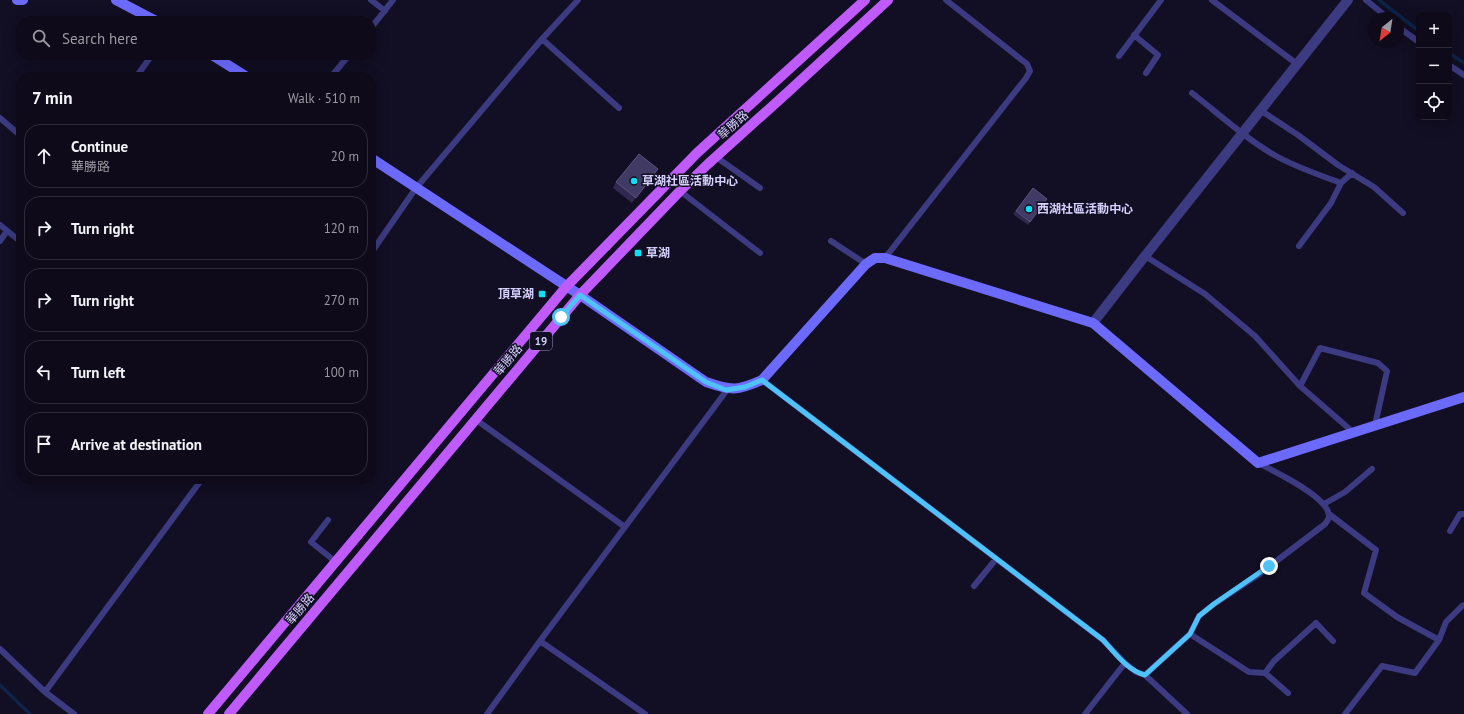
<!DOCTYPE html>
<html lang="en">
<head>
<meta charset="utf-8">
<style>
	:root { --surface:#0e0a1a; --page:#1c1827; --text:#f1f3f6; --muted:#9b9aa2; --line:#2e2b39 }
	body { margin:0; font-family:"PT Sans","Noto Sans TC",sans-serif; background:var(--page); color:var(--text) }
	.controls { position:absolute; right:12px; top:12px; display:grid; overflow:hidden; border-radius:8px; box-shadow:0 4px 16px #0002 }
	.controls button { width:36px; height:36px; display:grid; place-items:center; padding:0; border:0; border-bottom:1px solid var(--line); background:var(--surface); color:var(--text); font:20px sans-serif }
	.compass { position:absolute; left:1368px; top:12px; width:36px; height:36px; border-radius:50%; background:var(--surface); box-shadow:0 4px 16px #0002; rotate:210deg }
	.stop { position:absolute; width:12px; height:12px; margin:-9px; border:3px solid #4fc3f7; border-radius:50%; background:#fff }
	.stop.end { background:#4fc3f7; border-color:#fff; box-shadow:0 1px 4px #0008 }
	.list { margin:0; padding:0; list-style:none }
	h2 { display:flex; justify-content:space-between; align-items:center; height:52px; margin:0; padding:0 16px; font-size:17px }
	h2 small { font-size:13px; font-weight:400; color:var(--muted) }
	.list li { display:grid; grid-template-columns:26px 1fr auto; gap:12px; align-items:center; box-sizing:border-box; height:64px; margin:0 8px 8px; padding:0 8px; border:1px solid var(--line); border-radius:16px }
	.list b { display:block; font-size:15px; white-space:nowrap }
	.list p { margin:0; font-size:13px; white-space:nowrap; color:var(--muted) }
	.list em { font-size:13px; font-style:normal; color:var(--muted) }
	.icon { flex:none; width:22px; height:22px; fill:none; stroke:currentColor; stroke-width:2; stroke-linecap:round; stroke-linejoin:round }
	.map { position:relative; flex:none; width:1464px; height:714px; overflow:hidden }
	.search { position:absolute; background:var(--surface); box-shadow:0 4px 16px #0002; left:16px; top:16px; width:360px; height:44px; display:flex; align-items:center; gap:10px; box-sizing:border-box; padding:0 14px; border-radius:16px; color:var(--muted); font-size:15px }
	.panel { position:absolute; background:var(--surface); box-shadow:0 4px 16px #0002; left:16px; top:72px; width:360px; height:412px; border-radius:16px }
	.map>svg:first-child { display:block }
</style>
</head>
<body>
<div class="map">
<svg width="1464" height="714" viewBox="0 0 1464 714">
	<rect width="100%" height="100%" fill="#120e23"/>
	<g fill="none" stroke-linecap="round" stroke-linejoin="round">
		<path stroke="#0d2448" stroke-width="3.5" d="M1379,0l40,31
			M1449,53l15,10
			M0,685l30,29"/>
		<path stroke="#3c3a81" stroke-width="6" d="M371,0l14,11
			M1212,0l85,64
			M1366,0l22,18
			M1398,27l21,15
			M371,28l22,-28
			M1134,35l24,20 -12,18
			M542,39l77,69
			M1119,56l42,-56
			M1449,65l15,10
			M136,77l16,-22
			M331,77l18,-22
			M1192,93c27,21 54,46 84,63 20,11 43,19 65,27l11,-10
			M1260,110l38,25 40,30 36,22 29,26
			M0,118l21,18
			M716,157l44,31
			M680,191l80,62
			M0,225l21,17
			M0,241l7,-10
			M831,241l35,23
			M1299,246l32,-43 10,-20
			M371,253l45,-65 126,-149 36,-39
			M1145,256l60,38 50,42 45,50 53,46
			M885,258l141,-180 4,-7 -3,-7 -81,-64
			M762,380l341,260 22,23 -40,51
			M1300,386l20,-38 58,15 9,8 -12,54
			M475,419l150,108
			M1324,504l21,-12 27,-23
			M1329,514l47,36 -12,43 33,24 42,23
			M328,520l-17,22 25,20
			M1450,531l10,-17h4
			M974,586l22,-27
			M1190,634l59,38 16,1
			M540,641l105,73
			M0,649l45,43 29,22
			M1125,663l11,9 9,3 45,-41 9,-18 15,-12 44,-29 67,-51c2,-3 4,-5 4,-8 0,-19 -55,-45 -71,-53
			M1145,675l42,39
			M45,692l157,-213
			M1288,693l-23,-20 9,-12 42,-38 17,18
			M487,714l53,-73 187,-251
			M1345,714l37,-48 33,7 24,-33 7,-18 16,-16 2,-1"/>
		<path stroke="#3c3a81" stroke-width="10" d="M1093,323l52,-67 203,-256"/>
		<path stroke="#6c6afd" stroke-width="10" d="M17,0h6
			M116,0l40,21
			M212,55l35,22
			M371,158l209,137 126,87c26,9 31,9 56,-2l104,-116 9,-6h10l208,65 165,140 206,-66"/>
		<path stroke="#bf5afc" stroke-width="10" d="M208,714l358,-427 131,-134 168,-153
			M229,714l351,-419 100,-104 28,-27 80,-72 100,-92"/>
	</g>
	<path fill="#302851" d="M658,169l-26,34 -19,-15 3,-6z
		M1033,188l14,11 -19,26 -15,-11z"/>
	<path fill="#1c1637" d="M658,169l-3,6 -23,28 4,-5z"/>
	<path fill="#413a64" stroke="#59527c" d="M639,154l19,15 -22,29 -20,-16z
		M1033,188l14,11 -17,23 -14,-11z"/>
	<g fill="none" stroke-linecap="round" stroke-linejoin="round">
		<path stroke="#4fc3f7" stroke-width="5" d="M561,317l19,-22 126,87 20,8 19,-3 17,-7 341,260c12,13 24,30 42,35l45,-41 9,-18 15,-12 55,-38"/>
	</g>
	<g fill="#04e0f7" stroke="#120e23" stroke-width="1.5">
		<circle cx="634" cy="181" r="4"/>
		<circle cx="1029" cy="209" r="4"/>
		<rect x="634" y="249" width="8" height="8" rx="2"/>
		<rect x="538" y="290" width="8" height="8" rx="2"/>
	</g>
	<g text-anchor="middle" stroke-width="3" stroke-linejoin="round" paint-order="stroke">
		<rect fill="#120e23" stroke="#9b96bc" stroke-width="1" x="530" y="332" width="22" height="18" rx="3"/>
		<g font-size="11" font-weight="bold" fill="#d6d1fe">
			<text x="541" y="345">19</text>
		</g>
		<g font-size="12" fill="#d6d1fe" stroke="#120e23">
			<text transform="translate(733 125) rotate(-42)" y="4">華勝路</text>
			<text transform="translate(508 360) rotate(-50)" y="4">華勝路</text>
			<text transform="translate(300 609) rotate(-50)" y="4">華勝路</text>
		</g>
		<g font-size="12" font-weight="bold" fill="#d6d1fe" stroke="#120e23" text-anchor="start">
			<text x="642" y="185">草湖社區活動中心</text>
			<text x="1037" y="213">西湖社區活動中心</text>
			<text x="646" y="257">草湖</text>
			<text x="534" y="298" text-anchor="end">頂草湖</text>
		</g>
	</g>
</svg>
<div class="controls">
<button>+</button>
<button>−</button>
<button><svg class="icon" aria-label="locate" viewBox="0 0 24 24"><circle cx="12" cy="12" r="6"/><path d="M12 2v4M12 18v4M2 12h4M18 12h4"/></svg></button>
</div>
<svg class="compass" viewBox="-18 -18 36 36"><path d="M0-13l5 13h-10z" fill="#e53935"/><path d="M0 13l5-13h-10z" fill="#9b9aa2"/></svg>
<div class="stop" style="left:561px;top:317px"></div>
<div class="stop end" style="left:1269px;top:566px"></div>
<div class="search"><svg class="icon" aria-label="search" viewBox="0 0 24 24"><circle cx="10" cy="10" r="6"/><path d="M15 15l6 6"/></svg>Search here</div>
<section class="panel">
<h2>7 min<small>Walk · 510 m</small></h2>
<ul class="list">
<li><svg class="icon" aria-label="ahead" viewBox="0 0 24 24"><path d="M12 20V5M6 11l6-6 6 6"/></svg><div><b>Continue</b><p>華勝路</p></div><em>20 m</em></li>
<li><svg class="icon" aria-label="right" viewBox="0 0 24 24"><path d="M7 20v-9h11M14 6l5 5-5 5"/></svg><div><b>Turn right</b></div><em>120 m</em></li>
<li><svg class="icon" aria-label="right" viewBox="0 0 24 24"><path d="M7 20v-9h11M14 6l5 5-5 5"/></svg><div><b>Turn right</b></div><em>270 m</em></li>
<li><svg class="icon" aria-label="left" viewBox="0 0 24 24"><path d="M17 20v-9H6M10 6l-5 5 5 5"/></svg><div><b>Turn left</b></div><em>100 m</em></li>
<li><svg class="icon" aria-label="arrive" viewBox="0 0 24 24"><path d="M6 21V4h12l-3 4 3 4H6"/></svg><div><b>Arrive at destination</b></div></li>
</ul>
</section>
</div>
</body>
</html>
